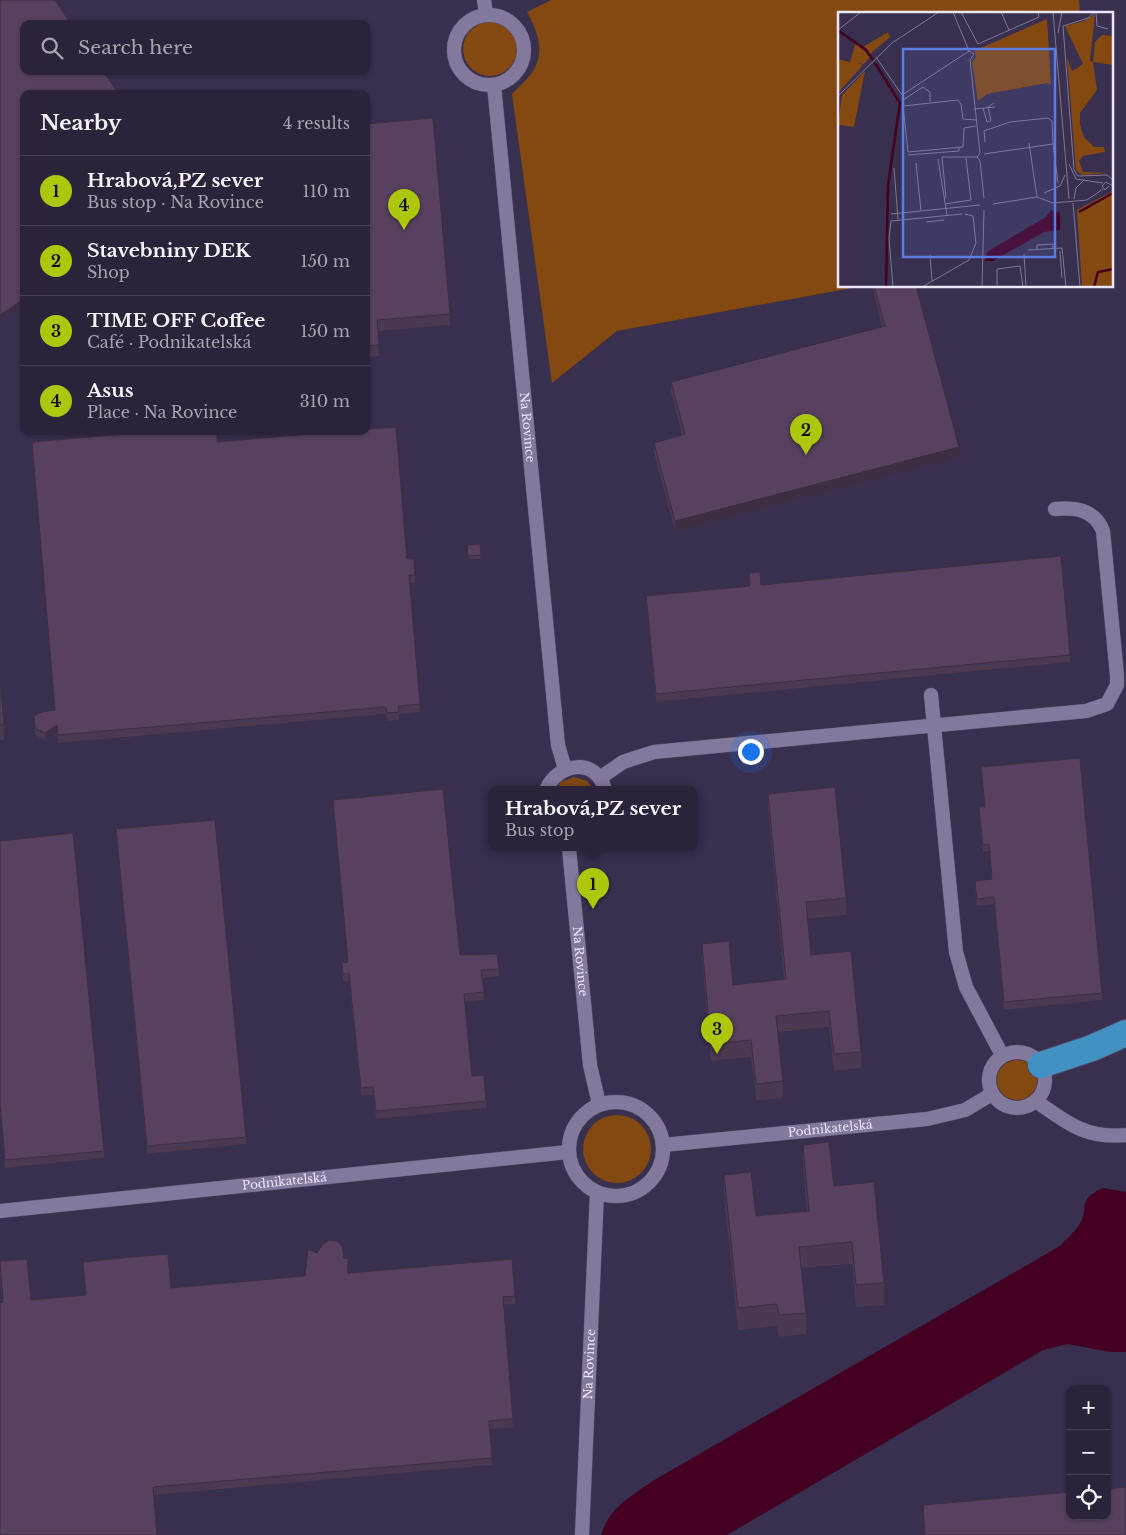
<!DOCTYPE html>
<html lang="en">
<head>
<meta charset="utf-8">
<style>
	:root { --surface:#2b233a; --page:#332b42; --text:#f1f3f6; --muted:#a6a4af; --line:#474054; --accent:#aec60c }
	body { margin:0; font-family:"Libre Baskerville",serif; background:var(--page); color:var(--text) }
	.controls { position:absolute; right:15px; bottom:15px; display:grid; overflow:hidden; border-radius:10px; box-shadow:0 1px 4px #0004 }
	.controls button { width:45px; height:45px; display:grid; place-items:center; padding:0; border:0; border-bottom:1px solid var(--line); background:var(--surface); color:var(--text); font:25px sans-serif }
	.you { position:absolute; left:750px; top:751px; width:18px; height:18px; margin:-12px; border:4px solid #fff; border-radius:50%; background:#1a73e8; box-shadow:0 0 0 8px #1a73e833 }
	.badge { display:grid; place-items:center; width:32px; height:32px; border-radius:50%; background:var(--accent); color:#111; font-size:16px; font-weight:700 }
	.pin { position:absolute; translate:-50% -41px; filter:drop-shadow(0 1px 2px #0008) }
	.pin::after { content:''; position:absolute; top:26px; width:18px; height:15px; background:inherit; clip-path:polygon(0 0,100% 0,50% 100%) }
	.popup { position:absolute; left:488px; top:786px; width:210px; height:65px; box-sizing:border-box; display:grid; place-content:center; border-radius:10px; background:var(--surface); filter:drop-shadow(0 1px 4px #0005); font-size:16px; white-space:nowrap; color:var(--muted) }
	.popup b { font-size:19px; color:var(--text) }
	.popup::after { content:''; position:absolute; left:50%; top:100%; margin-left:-10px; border:10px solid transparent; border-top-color:var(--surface) }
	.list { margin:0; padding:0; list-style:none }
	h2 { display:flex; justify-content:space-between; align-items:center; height:65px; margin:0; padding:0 20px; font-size:21px }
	h2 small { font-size:16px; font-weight:400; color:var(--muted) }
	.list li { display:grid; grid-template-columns:32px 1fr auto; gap:15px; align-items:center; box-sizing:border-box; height:70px; padding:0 20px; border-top:1px solid var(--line) }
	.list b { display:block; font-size:19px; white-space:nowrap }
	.list p { margin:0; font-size:16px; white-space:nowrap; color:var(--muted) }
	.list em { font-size:16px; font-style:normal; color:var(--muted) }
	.icon { flex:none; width:28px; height:28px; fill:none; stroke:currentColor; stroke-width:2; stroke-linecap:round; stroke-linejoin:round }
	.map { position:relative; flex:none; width:1126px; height:1535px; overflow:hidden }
	.search { position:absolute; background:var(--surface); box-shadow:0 1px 4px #0004; left:20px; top:20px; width:350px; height:55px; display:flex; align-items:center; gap:12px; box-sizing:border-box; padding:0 18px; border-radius:10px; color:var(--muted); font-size:19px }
	.panel { position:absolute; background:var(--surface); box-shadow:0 1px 4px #0004; left:20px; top:90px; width:350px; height:345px; border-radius:10px }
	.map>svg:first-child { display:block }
</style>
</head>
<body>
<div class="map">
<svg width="1126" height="1535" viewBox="0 0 1126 1535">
	<rect width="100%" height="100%" fill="#392f4e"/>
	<path fill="#844911" d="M551,0h528l1,14h-240v272h23l-246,45 -65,52 -40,-289c6,-7 14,-13 19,-20 15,-20 7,-43 -4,-62z
		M463 49a27 27 0 1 1 54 0a27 27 0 1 1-54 0Z
		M574,777l13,4 7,9h-38l5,-8z
		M997 1080a20 20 0 1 1 40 0a20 20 0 1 1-40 0Z
		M583 1149a34 34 0 1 1 68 0a34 34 0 1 1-68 0Z"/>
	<path fill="#430021" d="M1103,1188l23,4v160h-16l-42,-8 -25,6 -316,185h-126c9,-28 27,-36 50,-53l409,-236c6,-7 14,-13 19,-21 12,-17 -5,-24 24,-37z"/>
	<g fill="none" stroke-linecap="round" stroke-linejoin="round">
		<defs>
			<g id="street">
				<path d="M484,0l2,14"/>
				<circle cx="489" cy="50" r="35"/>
				<path id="s1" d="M494,85l64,660 7,24"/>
				<path d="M931,695l25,257 10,35 36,68"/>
				<path d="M600,778l23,-16 31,-10 432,-41 21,-7 10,-19v-10l-14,-144c-8,-21 -27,-24 -48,-22"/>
				<path d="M546,790c12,-28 51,-33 59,0"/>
				<path id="s2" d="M569,848l21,217 9,39"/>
				<circle cx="1017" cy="1080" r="28"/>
				<path d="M1036,1101c31,22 50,38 90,34"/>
				<circle cx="616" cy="1149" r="47"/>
				<path id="s3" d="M663,1145l264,-26 38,-9 27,-16"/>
				<path id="s4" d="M0,1211l568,-59"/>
				<path id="s5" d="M582,1535l15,-343"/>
			</g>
			<path id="highway" d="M1041,1065l51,-17 34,-15"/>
		</defs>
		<use href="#street" stroke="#554c67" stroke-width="15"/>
		<use href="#highway" stroke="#554c67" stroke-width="28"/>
		<use href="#street" stroke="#83799d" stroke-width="14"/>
		<use href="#highway" stroke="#4192c3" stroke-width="26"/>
	</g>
	<path fill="#4b3851" d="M366,124l84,190v11l-72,6 1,25 -13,1z
		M873,286h43l43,171 -284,74 -21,-78v-10l28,-8 -11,-43v-10l211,-55 -9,-37z
		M32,442h185l190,117 8,16v8h-6l11,129 -21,2v6l-12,1 -1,-7 -328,29 -1,-11 -12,8 -10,-5 -1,-19 21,-6 -23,-260z
		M480,544l1,15h-13l-1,-14z
		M749,573l12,12 309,70v7l-414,40 -10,-99v-7l104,-10z
		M0,675l4,50v15h-4z
		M981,767l121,226v7l-98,10 -10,-106 -17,2 -2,-17v-8l16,-2 -2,-28 -6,1 -4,-37v-8h5z
		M768,794l78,104v17l-39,4 4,36 50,97v16l-27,3 -5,-44 -51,5 5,49v17l-27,2 -5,-43 -40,4 -9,-101v-16l31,41 51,-5 -16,-170z
		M333,800l127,155 39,14v7l-17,2 2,22 -20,2 8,74 14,25v7l-110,11 -3,-24 -12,1 -12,-115h-6l-1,-10v-8l6,-1 -15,-155z
		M116,829l130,308v7l-99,10 -31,-317z
		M0,841l104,310v7l-99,10 -5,-56z
		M803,1145l31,41 50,97v22l-28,2 -4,-43 -51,4 5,45v21l-27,3 -2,-11 -39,4 -14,-133v-22l32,41 51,-5 -4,-44z
		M317,1253l27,5 4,15 167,23v8l-11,1 9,122 -23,2 2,36 -338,30 -152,-192 -2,-30v-12l31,39 55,-5 -3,-33 88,26 134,-12z"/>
	<path fill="#3d2e42" d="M24,299v4l-24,16v-4z
		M959,447v10l-284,74v-10z
		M57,725v7l-12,8v-7z"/>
	<path fill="#57415e" stroke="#3d2e42" d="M0,0h55l16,24h-47v47h79l16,23h-95v205l-24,16z
		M433,118l17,196 -73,6 2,25 -13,1v-222z
		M874,286h42l43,161 -284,74 -21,-78 31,-9 -14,-52 214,-56z
		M396,427l11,132h7l1,16h-6l11,129 -22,2 1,6 -12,1 -1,-6 -328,28 -1,-10 -12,8 -10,-5 -1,-12 7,-4 14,-2 -23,-268 126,-11h59v11l127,-11h22v-2z
		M480,544l1,11 -13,1 -1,-11z
		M1061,556l9,99 -414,39 -10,-98 104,-10 -1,-13 11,-1 1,13z
		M0,675l4,50h-4z
		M1080,758l22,235 -98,9 -10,-105 -17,2 -2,-18 17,-2 -3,-35 -6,1 -4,-38h6l-4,-40z
		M835,787l11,111 -40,4 5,53 40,-4 10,101 -27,2 -5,-43 -53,5 7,65 -27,3 -5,-44 -40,4 -9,-100 27,-3 4,44 53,-6 -18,-185z
		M443,789l17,166 37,-1 2,15 -18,1 3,22 -20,2 8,82 12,-1 2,26 -110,10 -3,-24 -12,1 -12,-115 -6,1 -1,-11 6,-1 -15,-162z
		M215,820l31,317 -99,9 -31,-317z
		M73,833l31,318 -99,9 -5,-56v-263z
		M829,1142l5,44 40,-4 10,101 -28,2 -4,-43 -53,5 7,66 -27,2 -2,-11 -39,4 -14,-133 27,-3 5,44 53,-5 -6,-66z
		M329,1240l8,1 5,5 2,12h4v15l164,-14 3,37 -12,1 10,122 -24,2 3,37 -339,29 4,48h-157v-232l3,-1 -3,-41 27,-2 4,41 55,-5 -3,-33 48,-5 37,-3 3,34 134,-12 3,-27 9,4 6,-9z
		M1126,1487v48h-201l-2,-30 147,-13v24h37v-27z"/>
	<g text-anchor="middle" stroke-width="4" stroke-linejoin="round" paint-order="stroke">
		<g font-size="12" fill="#ece6fb" stroke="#2f2443">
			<text dy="4" stroke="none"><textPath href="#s1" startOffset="344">Na Rovince</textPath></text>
			<text dy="4" stroke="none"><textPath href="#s2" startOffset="114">Na Rovince</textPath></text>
			<text dy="4" stroke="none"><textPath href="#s3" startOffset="168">Podnikatelská</textPath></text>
			<text dy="4" stroke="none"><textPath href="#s4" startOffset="286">Podnikatelská</textPath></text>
			<text dy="4" stroke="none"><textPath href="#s5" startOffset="171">Na Rovince</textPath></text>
		</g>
	</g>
	<g transform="translate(838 12)">
		<rect width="275" height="275" fill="#392f4e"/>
		<path d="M257,2l-5,47 3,1 2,-20 7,-7 11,1v29l-20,-3 4,28 -17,23v12l4,12 10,10h10l1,5 -22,4 -4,5 4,11 26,1 -27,2 -6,-5 -9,-113 5,14 11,-7 -18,-38 19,-5zM209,7l4,66 -4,-2 -60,11 -9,7 -6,-39 4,-5 -2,-6zM50,20l2,5 -20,17 -7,-7zM18,30l14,15 -6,7 -7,-1 6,2 -25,28v-34l12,3zM27,59l-11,56 -16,-2 4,-30zM275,179v96h-31l-5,-77z" fill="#844911"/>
		<path d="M213,198l9,3v17l-16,2 -51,29h-8l2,-9 59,-35z" fill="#430021"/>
		<path fill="none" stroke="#430021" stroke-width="2.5" d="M1,19l27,19 7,10M37,51l25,40 -12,82 -2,102M241,200l34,-19M256,275l4,-15 15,-3"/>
		<path fill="none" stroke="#817893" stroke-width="1" d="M115,0l16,39 5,3 -4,6 10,93 -3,4M123,0l17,32 61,-27 -1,-5M163,0l8,18M215,0l16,187M257,0l-7,6 -25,8 11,144 4,6 29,-1 6,5M258,0l1,14 11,3M0,18l23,-18M220,21l4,-21M38,45l26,38 67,-44M0,84l54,-53 47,-31M65,94v-6l20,-13 7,5v10M145,96l4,14 4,-1 -3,-14 6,-4M136,97l21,-2M138,108l-13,-1 -2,-15 -3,-4 -55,6 5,46 55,-5 1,-19 12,-2M191,131l8,54M215,132l5,39M146,142l69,-10 -1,-23 -4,-3 -38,4 -26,9 1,11M70,143l51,-4v-4M139,145l3,4 4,37M100,147l9,56M78,151l5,48M231,152l7,15 27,4M56,156l4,51M271,174l-4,4 -3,-4 4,-4 7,4M206,181l16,-7 5,-11M199,185l16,6 34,-3 16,-11M108,186l-4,-41h35M236,187l2,-11 8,-8M235,191l7,84M107,192l26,-4 -5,-42M155,192l44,-7M53,202l89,-9M88,210l18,-2M199,237v-4l16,-1v4M190,238l34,-2 4,39M222,239l2,27M186,242l2,33M92,243l2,26M55,275l-4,-49 2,-17 71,-7M84,275l47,-27 7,-17 -3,-27 -8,-2M144,275l2,-77M159,275v-18l23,-3 3,21"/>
		<path fill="#5b7ce2" fill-opacity="0.15" stroke="#5b7ce2" stroke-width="2.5" d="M65,37h152v208h-152z"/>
		<rect width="275" height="275" fill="none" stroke="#ece6fb" stroke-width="2.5"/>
	</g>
</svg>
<div class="controls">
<button>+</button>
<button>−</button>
<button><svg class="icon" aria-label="locate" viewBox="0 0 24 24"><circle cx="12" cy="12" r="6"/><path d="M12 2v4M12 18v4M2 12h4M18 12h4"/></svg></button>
</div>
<div class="you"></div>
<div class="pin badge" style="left:593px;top:909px">1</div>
<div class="popup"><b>Hrabová,PZ sever</b>Bus stop</div>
<div class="pin badge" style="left:806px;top:455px">2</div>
<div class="pin badge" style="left:717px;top:1054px">3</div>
<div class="pin badge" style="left:404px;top:230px">4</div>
<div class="search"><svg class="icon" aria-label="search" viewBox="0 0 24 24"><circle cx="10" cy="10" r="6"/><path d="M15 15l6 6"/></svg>Search here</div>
<section class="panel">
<h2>Nearby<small>4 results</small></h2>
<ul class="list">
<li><span class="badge">1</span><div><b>Hrabová,PZ sever</b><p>Bus stop · Na Rovince</p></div><em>110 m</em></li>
<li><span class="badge">2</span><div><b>Stavebniny DEK</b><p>Shop</p></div><em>150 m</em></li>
<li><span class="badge">3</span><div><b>TIME OFF Coffee</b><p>Café · Podnikatelská</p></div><em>150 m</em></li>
<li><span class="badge">4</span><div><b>Asus</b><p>Place · Na Rovince</p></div><em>310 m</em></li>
</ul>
</section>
</div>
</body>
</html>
